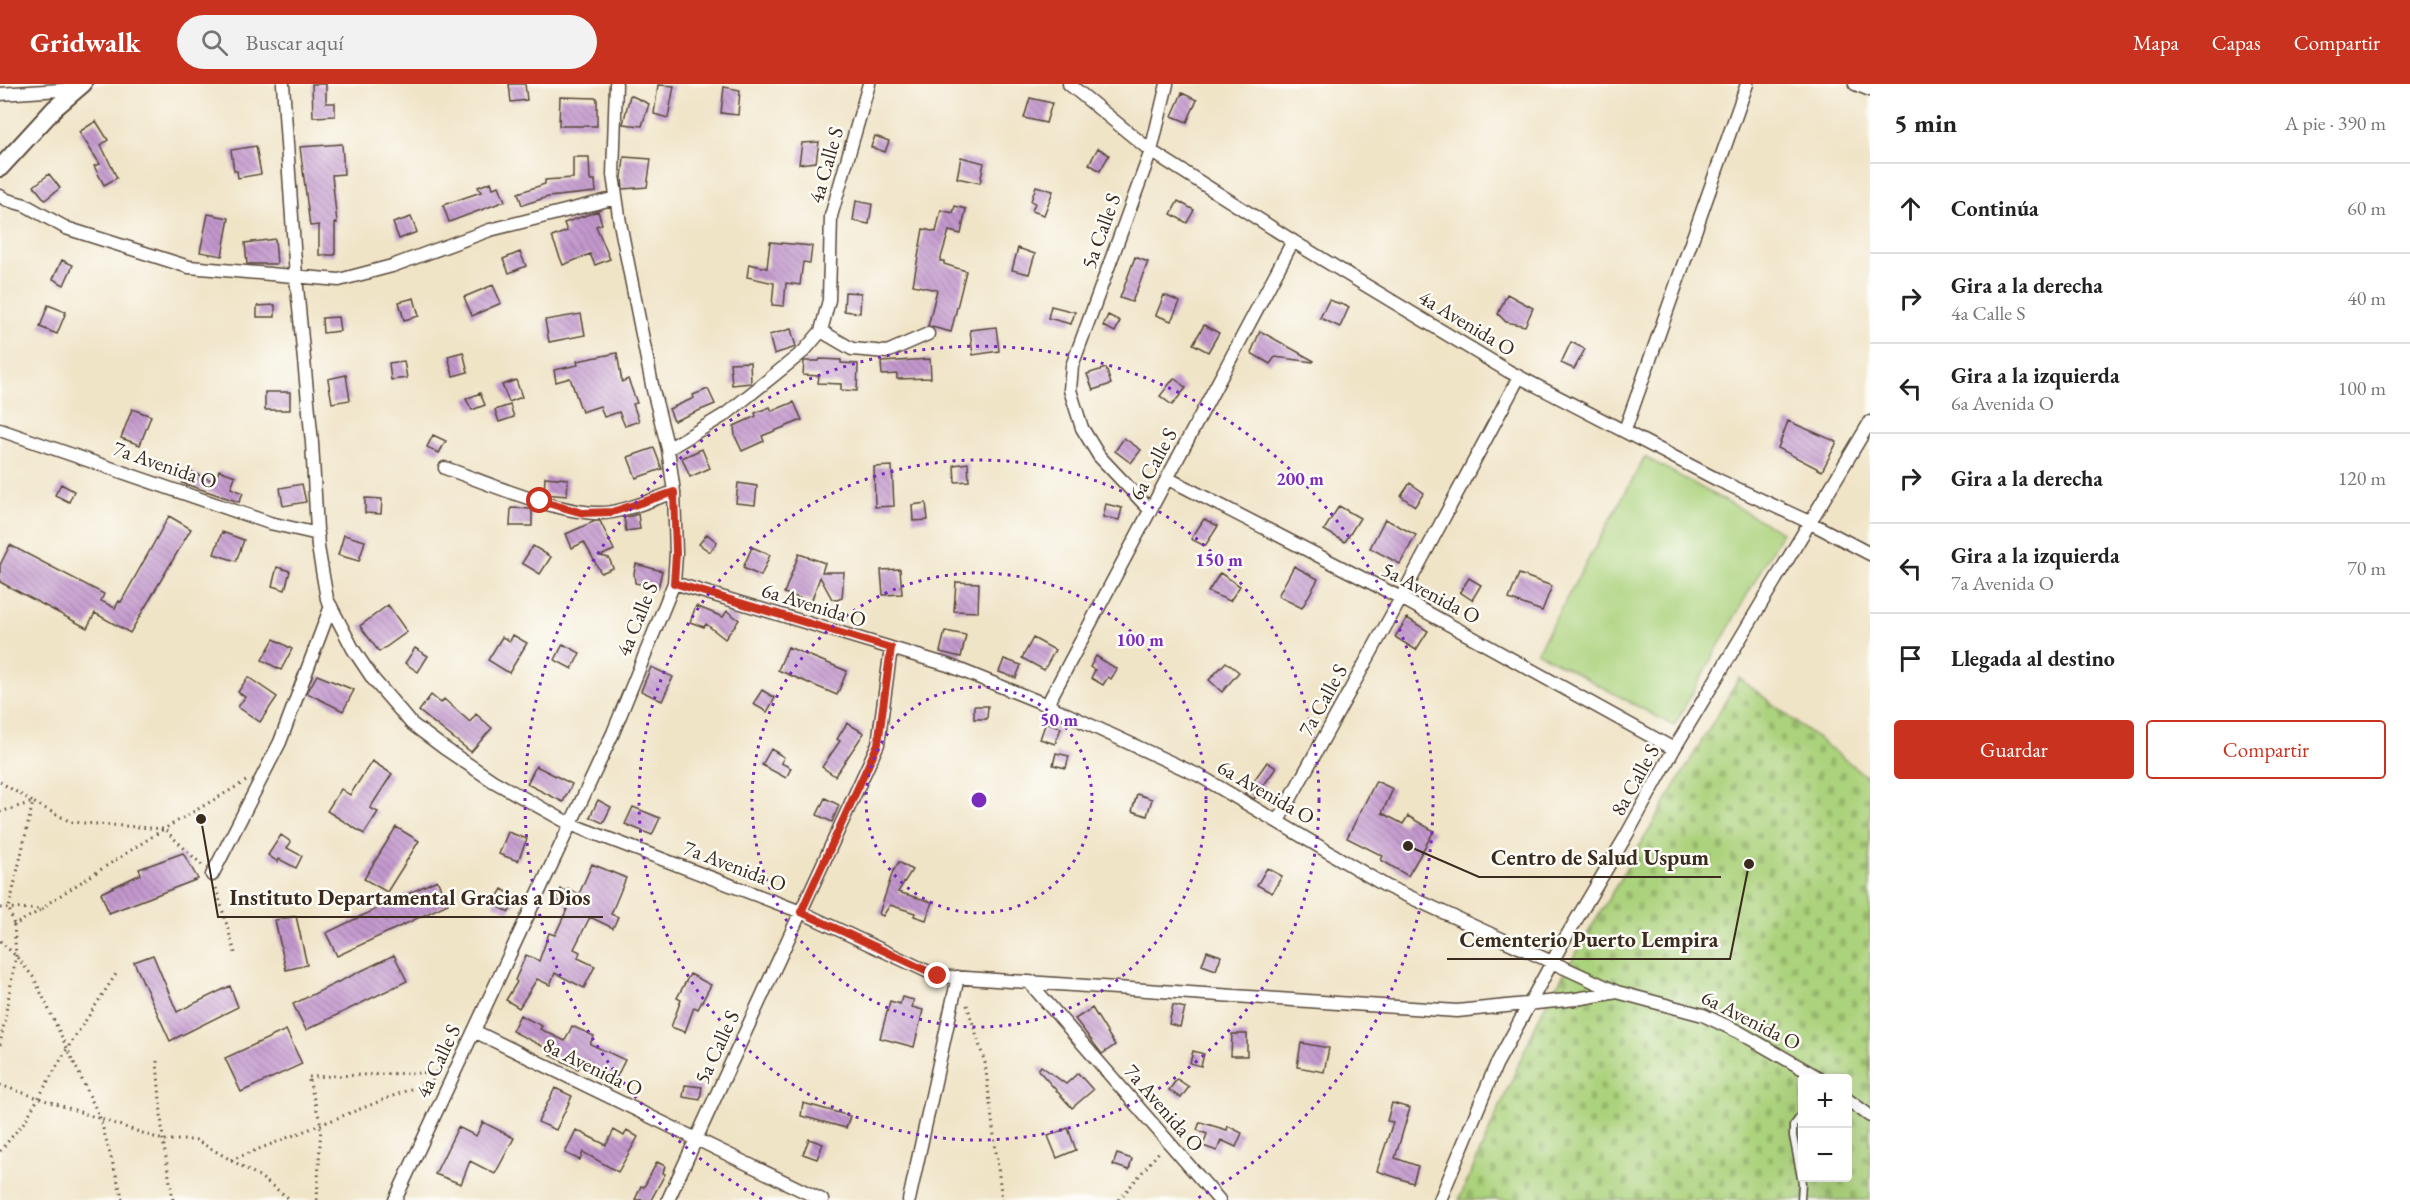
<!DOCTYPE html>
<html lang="es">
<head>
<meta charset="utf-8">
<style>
	:root { --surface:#fff; --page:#f2f2f2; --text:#222; --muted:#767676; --line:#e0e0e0; --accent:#c8321e }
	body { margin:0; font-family:"EB Garamond",serif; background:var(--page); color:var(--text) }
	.controls { position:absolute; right:18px; bottom:18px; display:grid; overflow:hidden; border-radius:6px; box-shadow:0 6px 24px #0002 }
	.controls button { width:54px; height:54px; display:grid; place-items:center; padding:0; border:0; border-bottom:2px solid var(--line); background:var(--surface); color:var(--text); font:30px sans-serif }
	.stop { position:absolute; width:18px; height:18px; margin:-14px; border:4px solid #c8321e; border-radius:50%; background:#fff }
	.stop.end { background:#c8321e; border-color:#fff; box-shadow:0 2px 6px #0008 }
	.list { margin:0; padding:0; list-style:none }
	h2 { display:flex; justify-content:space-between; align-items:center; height:78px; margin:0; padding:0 24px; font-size:26px }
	h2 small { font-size:20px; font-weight:400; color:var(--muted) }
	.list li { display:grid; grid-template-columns:39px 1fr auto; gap:18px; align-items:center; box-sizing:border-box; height:90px; padding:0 24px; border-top:2px solid var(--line) }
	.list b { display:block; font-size:22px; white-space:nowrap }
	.list p { margin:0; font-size:20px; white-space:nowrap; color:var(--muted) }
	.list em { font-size:20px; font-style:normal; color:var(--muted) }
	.actions { display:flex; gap:12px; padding:18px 24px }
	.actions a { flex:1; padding:14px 0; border:2px solid var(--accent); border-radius:6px; text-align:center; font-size:21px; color:var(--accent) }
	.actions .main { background:var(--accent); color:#fff }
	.icon { flex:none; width:33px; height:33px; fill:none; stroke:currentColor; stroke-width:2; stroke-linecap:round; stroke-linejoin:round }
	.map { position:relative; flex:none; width:1870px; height:1116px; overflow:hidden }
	header { display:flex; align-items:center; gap:36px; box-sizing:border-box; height:84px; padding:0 30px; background:var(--accent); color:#fff }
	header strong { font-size:28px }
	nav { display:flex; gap:33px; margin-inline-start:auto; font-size:21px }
	.search { width:420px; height:54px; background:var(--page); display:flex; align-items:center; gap:15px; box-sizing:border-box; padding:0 21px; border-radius:33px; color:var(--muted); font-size:22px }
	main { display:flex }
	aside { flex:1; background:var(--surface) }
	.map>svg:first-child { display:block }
</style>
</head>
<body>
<header>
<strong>Gridwalk</strong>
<div class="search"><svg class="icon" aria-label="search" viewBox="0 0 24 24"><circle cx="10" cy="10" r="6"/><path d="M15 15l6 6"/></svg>Buscar aquí</div>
<nav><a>Mapa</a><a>Capas</a><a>Compartir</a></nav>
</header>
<main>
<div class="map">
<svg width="1870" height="1116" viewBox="0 0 1870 1116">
	<defs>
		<pattern id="cemetery-stones" width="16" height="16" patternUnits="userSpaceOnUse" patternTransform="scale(1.5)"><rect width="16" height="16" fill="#abd27c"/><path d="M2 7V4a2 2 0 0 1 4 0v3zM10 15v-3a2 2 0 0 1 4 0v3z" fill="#94b46b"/></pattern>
		<pattern id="building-back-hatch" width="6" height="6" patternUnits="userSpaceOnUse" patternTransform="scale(1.5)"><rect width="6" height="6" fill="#c398ce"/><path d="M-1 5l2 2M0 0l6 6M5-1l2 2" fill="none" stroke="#a07ca7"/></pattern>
	</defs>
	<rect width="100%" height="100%" fill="#fdfcf7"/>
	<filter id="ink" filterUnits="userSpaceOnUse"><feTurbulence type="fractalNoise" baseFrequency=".0167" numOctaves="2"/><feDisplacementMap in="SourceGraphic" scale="12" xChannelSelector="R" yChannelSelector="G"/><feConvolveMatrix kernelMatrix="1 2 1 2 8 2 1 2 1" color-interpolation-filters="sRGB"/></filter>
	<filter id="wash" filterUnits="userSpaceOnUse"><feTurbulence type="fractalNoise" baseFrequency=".008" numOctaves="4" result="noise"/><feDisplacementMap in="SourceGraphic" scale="24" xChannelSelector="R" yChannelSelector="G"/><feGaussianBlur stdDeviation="1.35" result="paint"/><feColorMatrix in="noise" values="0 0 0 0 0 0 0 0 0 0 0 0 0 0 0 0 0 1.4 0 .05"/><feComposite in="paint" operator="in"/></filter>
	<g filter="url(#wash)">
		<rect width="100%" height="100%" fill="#f0e4c7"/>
		<path fill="url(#cemetery-stones)" stroke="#737e4d" stroke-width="1.5" fill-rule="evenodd" d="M1739,594l131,101v421h-411l83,-189zM1802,994h46v100h-46z"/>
		<path fill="#abd27c" stroke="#737e4d" stroke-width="1.5" d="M1645,373l137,75 -108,194 -137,-74z"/>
		<g id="blocks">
			<path fill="url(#building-back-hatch)" d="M312,0h14v19h9v13l-22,1z
				M509,0h16l2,16 -16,2z
				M658,1l16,1 -6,32 -14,-4z
				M724,3l16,3 -2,25 -17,-2z
				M1182,9l15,7 -10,22 -15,-6z
				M630,11l19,9 -7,22 -19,-2z
				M560,13l37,1v28h-38z
				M1030,14l22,5 -6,20 -22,-5z
				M96,37l12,19 -7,5 16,33 -13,7 -10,-19 6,-2 -21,-32z
				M875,52l14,5 -4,11 -14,-5z
				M819,58l-3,20 -17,2 3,-21z
				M342,60l2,30 -12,1 5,48h-2v32h-16v-30l-9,1 -10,-79z
				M256,62l5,28 -23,4 -1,-7h-3l-3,-21z
				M1098,64l11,7 -9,16 -11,-7z
				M573,73h16l1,23h5l1,12 -48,5 -26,8 -4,-12 27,-9v-4l28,-2z
				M624,73l27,2 -4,28 -24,2 -1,-11z
				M961,73l23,6 -4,20 -23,-5z
				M49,90l11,14 -15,12 -11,-14z
				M491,98l2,6 6,-2 6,15 -56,21 -6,-17 38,-13 -3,-5z
				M1036,102l17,5 -9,24 -12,-4 3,-8 -4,-2z
				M856,117l16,3 -3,20 -16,-3z
				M1178,117l16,9 -7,13 -16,-9z
				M955,122l11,3 -5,25 -12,-3 -9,30h4v3l22,7 -15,61 -23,-6 9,-36 -24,-5 10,-56 13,3 5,-22 12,3z
				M598,127l4,13 -6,2 14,33 -15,6 -5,-11 -27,11 -11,-28 15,-6 -3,-8z
				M208,130l21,4 -7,38 -22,-4z
				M411,133l6,15 -18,7 -6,-16z
				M275,155l2,25h-30l-2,-21z
				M770,158l42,4 -2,17 -7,-1 -3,23 -14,-2 -2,23 -12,-1 2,-22 -27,-6 2,-13 18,4z
				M1018,164l17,6 -6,20 -17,-4z
				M520,168l6,14 -17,7 -6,-14z
				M1135,173l13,5 -16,40 -12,-4z
				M62,176l11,5 -9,20 -11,-6z
				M493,201l8,18 -29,13 -8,-19z
				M845,208l16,1 -1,20 -16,-2z
				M1507,210l26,14 -8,18 -19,-4 -8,-8z
				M1164,211l16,7 -9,19 -15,-6z
				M414,214l5,18 -15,4 -5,-18z
				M1329,216l20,7 -9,20 -20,-9z
				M48,221l18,7 -9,22 -17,-7z
				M275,221v12h-18v-11z
				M1051,222l24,6 -4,12 -23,-6z
				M581,230l4,21 -36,7 -4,-22z
				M1108,231l12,6 -5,11 -12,-6z
				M338,233l2,14 -17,2 -1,-15z
				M1204,241l15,8 -11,19 -15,-8z
				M996,243l3,24 -26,4 -3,-25z
				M791,245l5,18 -22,7 -5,-19z
				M1260,247l54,30 -1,1 -38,-5 -5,7 -19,-11z
				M1571,258l14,7 -11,20 -13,-6z
				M463,268l5,20 -15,4 -5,-20z
				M617,269l5,29 6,-3 9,24 -4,1 6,17 -14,5 -6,-14 -15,5 -4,-11 -18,6 -12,-34 -14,4 -2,-12 24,-5 -1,-4z
				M820,275l21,1v3l17,1 -1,27 -16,-1v-6l-23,-1 1,-7 -16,-1 1,-14h15z
				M930,275l1,19 -34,1v-5l-15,1 -1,-13z
				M404,277l3,17 -16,2 -2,-17z
				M750,278l1,21 -19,2 -2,-22z
				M1106,284l5,16 -18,6 -6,-16z
				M346,291l4,25 -18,3 -4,-24z
				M1174,294l12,10 -14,17 -12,-9z
				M516,296l6,17 -13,5 -7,-17z
				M708,305l7,15 -41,17 -5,-12 25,-11 -1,-3z
				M265,308h25v18h-25z
				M480,309l5,12 -13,5 -6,-11z
				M794,318l8,18 -40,16 2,5 -22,10 -7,-15 -1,-10 22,-10 -1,-3 15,-6 2,4z
				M510,321l4,12 -15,5 -4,-12z
				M132,325l19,7 -11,29 -19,-7z
				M1788,337l49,21 -15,29 -44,-23z
				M433,351l13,6 -7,12 -12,-6z
				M1124,354l17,12 -10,13 -16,-12z
				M654,364l8,21 -26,9 -8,-21z
				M702,365l8,19 -20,9 -8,-19z
				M968,379l1,18 -14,1 -1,-17z
				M892,382l2,40 -19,1 -1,-40z
				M187,386l28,12 4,-12 16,6 -4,12 12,5 -4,9 -57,-19z
				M545,393l23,2 -1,17 -23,-2z
				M738,399l19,3 -2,19 -19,-2z
				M1410,399l14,10 -9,13 -14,-10z
				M61,400l13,7 -5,11 -14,-7z
				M302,400l4,18 -23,4 -3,-18z
				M365,414l17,1 -1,15 -16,-1z
				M926,419l2,17 -15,1 -1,-16z
				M1106,420l16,4 -3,12 -16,-3z
				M1339,422l21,12 -15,24 -21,-12z
				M511,424l21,1v17h-22z
				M638,430l2,15 -14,2 -2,-13z
				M169,432l22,13 -61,104 -35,-20 -8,15 -87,-46v-17l10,-20 94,49 -3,7 14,7 4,-7 2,1z
				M1204,435l14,7 -13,20 -14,-7z
				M1385,435l31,16 -16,29 -30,-16z
				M595,437h5l14,29 -14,6 9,2 4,10 -12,5 -17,-31 -12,6 -6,-14z
				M222,448l22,8 -8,21 -22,-7z
				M707,450l10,8 -7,10 -11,-8z
				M344,451l21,6 -6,20 -21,-6z
				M533,462l18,11 -11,17 -18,-11z
				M752,463l18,8 -9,21 -18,-8z
				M799,470l26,9 -3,9h22l-2,26 -5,2 -5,-1 -12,-22 -9,25 -27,-9z
				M636,480l26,7 -4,17 -23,-5 -1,-10z
				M1294,482l24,13 -16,29 -24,-12z
				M277,483l13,4 -5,19 -13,-4z
				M900,485l2,25 -19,1 -2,-25z
				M1220,489l20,13 -10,15 -22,-9z
				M1519,490l33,12 -10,25 -33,-12z
				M1469,494l12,7 -9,15 -12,-8z
				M956,498l23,1 -1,29 -24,-1z
				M388,521l19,27 -28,20 -19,-26z
				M696,522l27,11 4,-6 12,9 -14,19 -19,-15 -2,3 -14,-5z
				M1407,534l21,13 -12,19 -21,-13z
				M945,547l21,4 -5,22 -21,-5z
				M513,551l14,8 -18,30 -21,-13 14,-23 8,4z
				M1033,554l22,12 -11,20 -22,-12z
				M274,555l18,10 -11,21 -19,-10z
				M563,560l17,9 -8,16 -17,-9z
				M788,563l59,24 -10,24 -59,-25z
				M415,564l13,8 -10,16 -13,-9z
				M1096,572l21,13 -6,10 -3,-2 -5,8 -12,-7 4,-8 -5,-3z
				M1004,575l17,6 -5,13 -17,-6z
				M1226,578l13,10 -17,20 -13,-12z
				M651,583l22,10 -11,24 -21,-10z
				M317,591l37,15 -11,21 -36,-18z
				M248,593l29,20 -17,25 -22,-15 7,-10 -7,-5z
				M762,606l13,8 -8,14 -14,-8z
				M431,611l10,8 3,-4 26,23 6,-8 16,14 -21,24 -52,-41z
				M974,622h14l-1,13h-13z
				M1046,638l15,6 -6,16 -15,-5z
				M847,639l17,10 -29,43 -13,-9 18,-26 -3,-2z
				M771,665l13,8 -3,6 10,5 -5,10 -24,-13z
				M1056,669l13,3 -3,12 -13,-3z
				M372,677l20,13 -22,34 8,4 -14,22 -37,-23 14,-22 9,6z
				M1267,678l9,6 -22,31 -9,-6z
				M536,682l36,18 -9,18 -36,-18z
				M1376,697l17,8 -11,24 21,11 5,-8 26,15 -26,45 -27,-16 2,-4 -36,-18z
				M1137,710l15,5 -5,17 -15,-5z
				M825,714l14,7 -7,17 -15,-7z
				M598,716l13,7 -8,16 -13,-6z
				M633,723l27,11 -8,17 -27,-11z
				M396,743l23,14 -32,51 -23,-13z
				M508,748l19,7 -9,22 -19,-7z
				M281,751l10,7 -4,6 15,8 -6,12 -17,-9 -1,3 -10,-7z
				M183,769l15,26 -89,34 -8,-20 40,-19 -2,-5z
				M899,778l13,8 -14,22 34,10 -6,18 -12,-4 1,-3 -25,-8 -7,11 -4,-2 14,-43z
				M592,780l34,14 -15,36 7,3 -5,11 -23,-11 -16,32 6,3 -2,6 17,8 -11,22 -29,-15 -5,12 -13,-6 -18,29 -13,-8 11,-18 -2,-2 11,-25 13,6 10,-28 6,2 13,-28 -12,-8 5,-10 6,2 1,-2 11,5z
				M1267,784l15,8 -10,17 -15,-8z
				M437,796l11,24 -111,52 -11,-23z
				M502,805l15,9 -8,14 -16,-8z
				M296,832l11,49 -21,5 -11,-50z
				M1207,867l14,5 -5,14 -14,-5z
				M153,871l24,57 53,-26 8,21 -68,34 -36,-79z
				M394,871l13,26 -101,49 -13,-26z
				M690,890l21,11 -13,24 -4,-2 -9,25 -14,-5 10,-27 -4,-2z
				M902,913l12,3 -2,7 11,3 -9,37 -34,-9 10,-37 10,3z
				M1173,921l12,3 -5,19 -11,-3z
				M1092,924l23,37 -13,9 -27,-35z
				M520,931l22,11 -2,3 25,12 7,-15 22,10 -4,8 35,16 -9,18 -35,-15 -3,6 -28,-14 2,-4 -40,-20z
				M286,946l16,34 -61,28 -16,-34z
				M1232,950h15v22h-16z
				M1301,959l28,5 -5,24 -27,-5z
				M1193,967l11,3 -3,12 -11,-3z
				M1041,982l25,18 12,-11 15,17 -21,18 -34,-38z
				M1177,995l12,8 -8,11 -12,-8z
				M685,1001l17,2 -2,13 -17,-3z
				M555,1004l17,8 -16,34 -18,-8z
				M803,1019l47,13 -4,12 -45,-12z
				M1392,1019l18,5 -15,50 23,8 -5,17 -36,-12 16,-49 -6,-1z
				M483,1038l31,16 -19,36 -25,-13 -9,23 -26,-10 23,-47 18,9z
				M1200,1038l27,8 1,-4 14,7 -6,14 -15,-7 -4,11 -14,-5 4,-12 -10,-4z
				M1068,1044l8,22 -19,8 -9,-22z
				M576,1046l30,15 8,-15 10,6 3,-6 11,7 -20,35 -35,-20 -3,8 -15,-7z
				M809,1055l14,5 -6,15 -14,-5z
				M1117,1070l15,5 -3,11 -16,-5z
				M657,1078l8,4 -2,7 2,1 -14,26h-16l6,-14 3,1z"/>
		</g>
	</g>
	<g filter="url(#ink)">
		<use href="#blocks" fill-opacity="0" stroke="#564637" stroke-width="1.5"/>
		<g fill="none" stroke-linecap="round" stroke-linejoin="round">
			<defs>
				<path id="lane" d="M1801,1116l1,-17 -9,-47v-10l9,-12"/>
				<path id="street" d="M283,0l13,193 16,166 6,104 9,52 26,50 20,30 39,45 32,24 49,33 77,43 231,88 136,64 520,35 119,-12 41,-7
					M1069,0l82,67 153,97 204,123 210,109 91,42 61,32
					M1855,0l15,6
					M0,10l75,-5
					M0,112l7,4 18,5 41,23 123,39 150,13 53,-14 98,-36 126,-32
					M821,247l31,18 35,3 41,-18
					M0,346l270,93 48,11
					M1625,346l122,-346
					M668,365l58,-35 78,-63 17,-20 8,-31 2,-84 38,-132
					M445,384c41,14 126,52 167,44 21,-4 42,-13 62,-20
					M1167,394l234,120 273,151
					M1150,426l-51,-54 -17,-28 -12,-38 2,-24 79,-215 16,-67
					M674,499l274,82 99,40 153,71 186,110 231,106 86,23 36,17 80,46
					M1047,621l246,-464
					M1278,737l123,-223 118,-221
					M212,791l68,-133 51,-136
					M1029,898l190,218
					M474,947l348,169
					M1848,1016l22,16
					M395,1116l218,-467 61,-150 2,-29 -2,-62 -6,-43 -15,-59 -33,-167 -7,-48 3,-91
					M668,1116l210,-456 13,-96
					M909,1116l49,-223
					M1440,1116l56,-135 67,-123 63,-106 48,-87 196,-327"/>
				<path id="secondary" d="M0,84l55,-60 28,-24"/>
			</defs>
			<use href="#lane" stroke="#564637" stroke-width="9"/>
			<use href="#street" stroke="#564637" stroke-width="15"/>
			<use href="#secondary" stroke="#564637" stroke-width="20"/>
			<path stroke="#564637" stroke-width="3" stroke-dasharray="1.5 4.5" stroke-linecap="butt" d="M0,698l33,20 -24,106 5,17
				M0,728l33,-10 38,20 93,7 82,-48
				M216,804l20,68
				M0,824l45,1 2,-5 117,-75 38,36
				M0,857l16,15 18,22 66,140 23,82
				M967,921l18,58 17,137
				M0,961l16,-89 -2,-31 29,-16
				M157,977l6,79 10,60
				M0,1001l163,55h33l63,36 32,24
				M0,1067l25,-30 42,-72 51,-78
				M231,1076l205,-81
				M317,1116l4,-75 -13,-48 133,-5
				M1119,1116l40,-48"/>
			<use href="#lane" stroke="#fff" stroke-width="6"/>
			<use href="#street" stroke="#fff" stroke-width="12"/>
			<use href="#secondary" stroke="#fff" stroke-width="16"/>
		</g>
	</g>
	<g fill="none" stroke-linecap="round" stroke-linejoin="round" filter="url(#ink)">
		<path stroke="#c8321e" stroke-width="8" d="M540,417l43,12 29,-1 62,-20 2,62 -2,29 217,65 -13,96 -77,168 137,64"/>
	</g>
	<g fill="none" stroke="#7b2cbf" stroke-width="3" stroke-dasharray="3 6">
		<circle cx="979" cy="716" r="113"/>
		<circle cx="979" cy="716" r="227"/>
		<circle cx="979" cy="716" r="340"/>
		<path d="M762 1115A454 454 0 1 1 1196 1115"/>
	</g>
	<g text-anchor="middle" stroke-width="5" stroke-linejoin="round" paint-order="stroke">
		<g font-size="21" fill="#3b2a1e" stroke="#fdfcf7">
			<text transform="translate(826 81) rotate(-74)" y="7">4a Calle S</text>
			<text transform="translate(1101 147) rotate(-70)" y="7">5a Calle S</text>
			<text transform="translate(1467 239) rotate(31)" y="7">4a Avenida O</text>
			<text transform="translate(1153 380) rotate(-62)" y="7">6a Calle S</text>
			<text transform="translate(165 381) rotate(19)" y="7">7a Avenida O</text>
			<text transform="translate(1431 509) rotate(28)" y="7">5a Avenida O</text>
			<text transform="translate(814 521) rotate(17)" y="7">6a Avenida O</text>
			<text transform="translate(637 535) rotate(-68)" y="7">4a Calle S</text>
			<text transform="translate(1323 616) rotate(-61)" y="7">7a Calle S</text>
			<text transform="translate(1635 696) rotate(-61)" y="7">8a Calle S</text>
			<text transform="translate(1266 708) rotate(30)" y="7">6a Avenida O</text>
			<text transform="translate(735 782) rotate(21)" y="7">7a Avenida O</text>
			<text transform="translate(1751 936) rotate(27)" y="7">6a Avenida O</text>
			<text transform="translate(717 963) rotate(-65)" y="7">5a Calle S</text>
			<text transform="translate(438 977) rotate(-65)" y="7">4a Calle S</text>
			<text transform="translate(593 983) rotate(26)" y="7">8a Avenida O</text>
			<text transform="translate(1164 1024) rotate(49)" y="7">7a Avenida O</text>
		</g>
	</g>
	<circle cx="979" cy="716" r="9" fill="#7b2cbf" stroke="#fdfcf7" stroke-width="3"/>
	<g font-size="18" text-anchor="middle" font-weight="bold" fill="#7b2cbf" stroke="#fdfcf7" stroke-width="5" stroke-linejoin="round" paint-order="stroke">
		<text x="1300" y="401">200 m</text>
		<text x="1219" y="482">150 m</text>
		<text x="1140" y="562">100 m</text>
		<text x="1059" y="642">50 m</text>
	</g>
	<path fill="none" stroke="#3b2a1e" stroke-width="2" d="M1408 762L1479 793H1721M201 735L218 833H603M1749 780L1730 875H1447"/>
	<g fill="#3b2a1e" stroke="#fdfcf7" stroke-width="2">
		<circle cx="1408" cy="762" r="6"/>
		<circle cx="201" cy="735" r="6"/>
		<circle cx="1749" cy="780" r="6"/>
	</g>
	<g font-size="22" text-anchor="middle" font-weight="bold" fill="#3b2a1e" stroke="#fdfcf7" stroke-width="5" stroke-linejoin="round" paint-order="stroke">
		<text x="1600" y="781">Centro de Salud Uspum</text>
		<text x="410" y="821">Instituto Departamental Gracias a Dios</text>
		<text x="1589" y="863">Cementerio Puerto Lempira</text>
	</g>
</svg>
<div class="controls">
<button>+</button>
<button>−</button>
</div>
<div class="stop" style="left:540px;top:417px"></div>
<div class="stop end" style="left:938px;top:892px"></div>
</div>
<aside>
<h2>5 min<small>A pie · 390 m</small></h2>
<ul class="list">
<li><svg class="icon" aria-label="ahead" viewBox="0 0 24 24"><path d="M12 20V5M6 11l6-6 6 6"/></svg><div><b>Continúa</b></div><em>60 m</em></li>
<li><svg class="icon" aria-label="right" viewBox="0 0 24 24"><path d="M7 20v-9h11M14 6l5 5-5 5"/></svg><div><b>Gira a la derecha</b><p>4a Calle S</p></div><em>40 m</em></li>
<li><svg class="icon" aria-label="left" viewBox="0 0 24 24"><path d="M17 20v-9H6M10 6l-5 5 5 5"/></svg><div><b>Gira a la izquierda</b><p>6a Avenida O</p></div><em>100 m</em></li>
<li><svg class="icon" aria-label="right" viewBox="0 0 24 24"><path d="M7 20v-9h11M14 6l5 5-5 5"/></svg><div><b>Gira a la derecha</b></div><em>120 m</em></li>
<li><svg class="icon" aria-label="left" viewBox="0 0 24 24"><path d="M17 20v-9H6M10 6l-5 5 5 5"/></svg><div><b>Gira a la izquierda</b><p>7a Avenida O</p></div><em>70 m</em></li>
<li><svg class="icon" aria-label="arrive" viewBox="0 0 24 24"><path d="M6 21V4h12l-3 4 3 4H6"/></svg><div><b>Llegada al destino</b></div></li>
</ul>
<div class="actions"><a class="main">Guardar</a><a>Compartir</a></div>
</aside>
</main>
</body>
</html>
